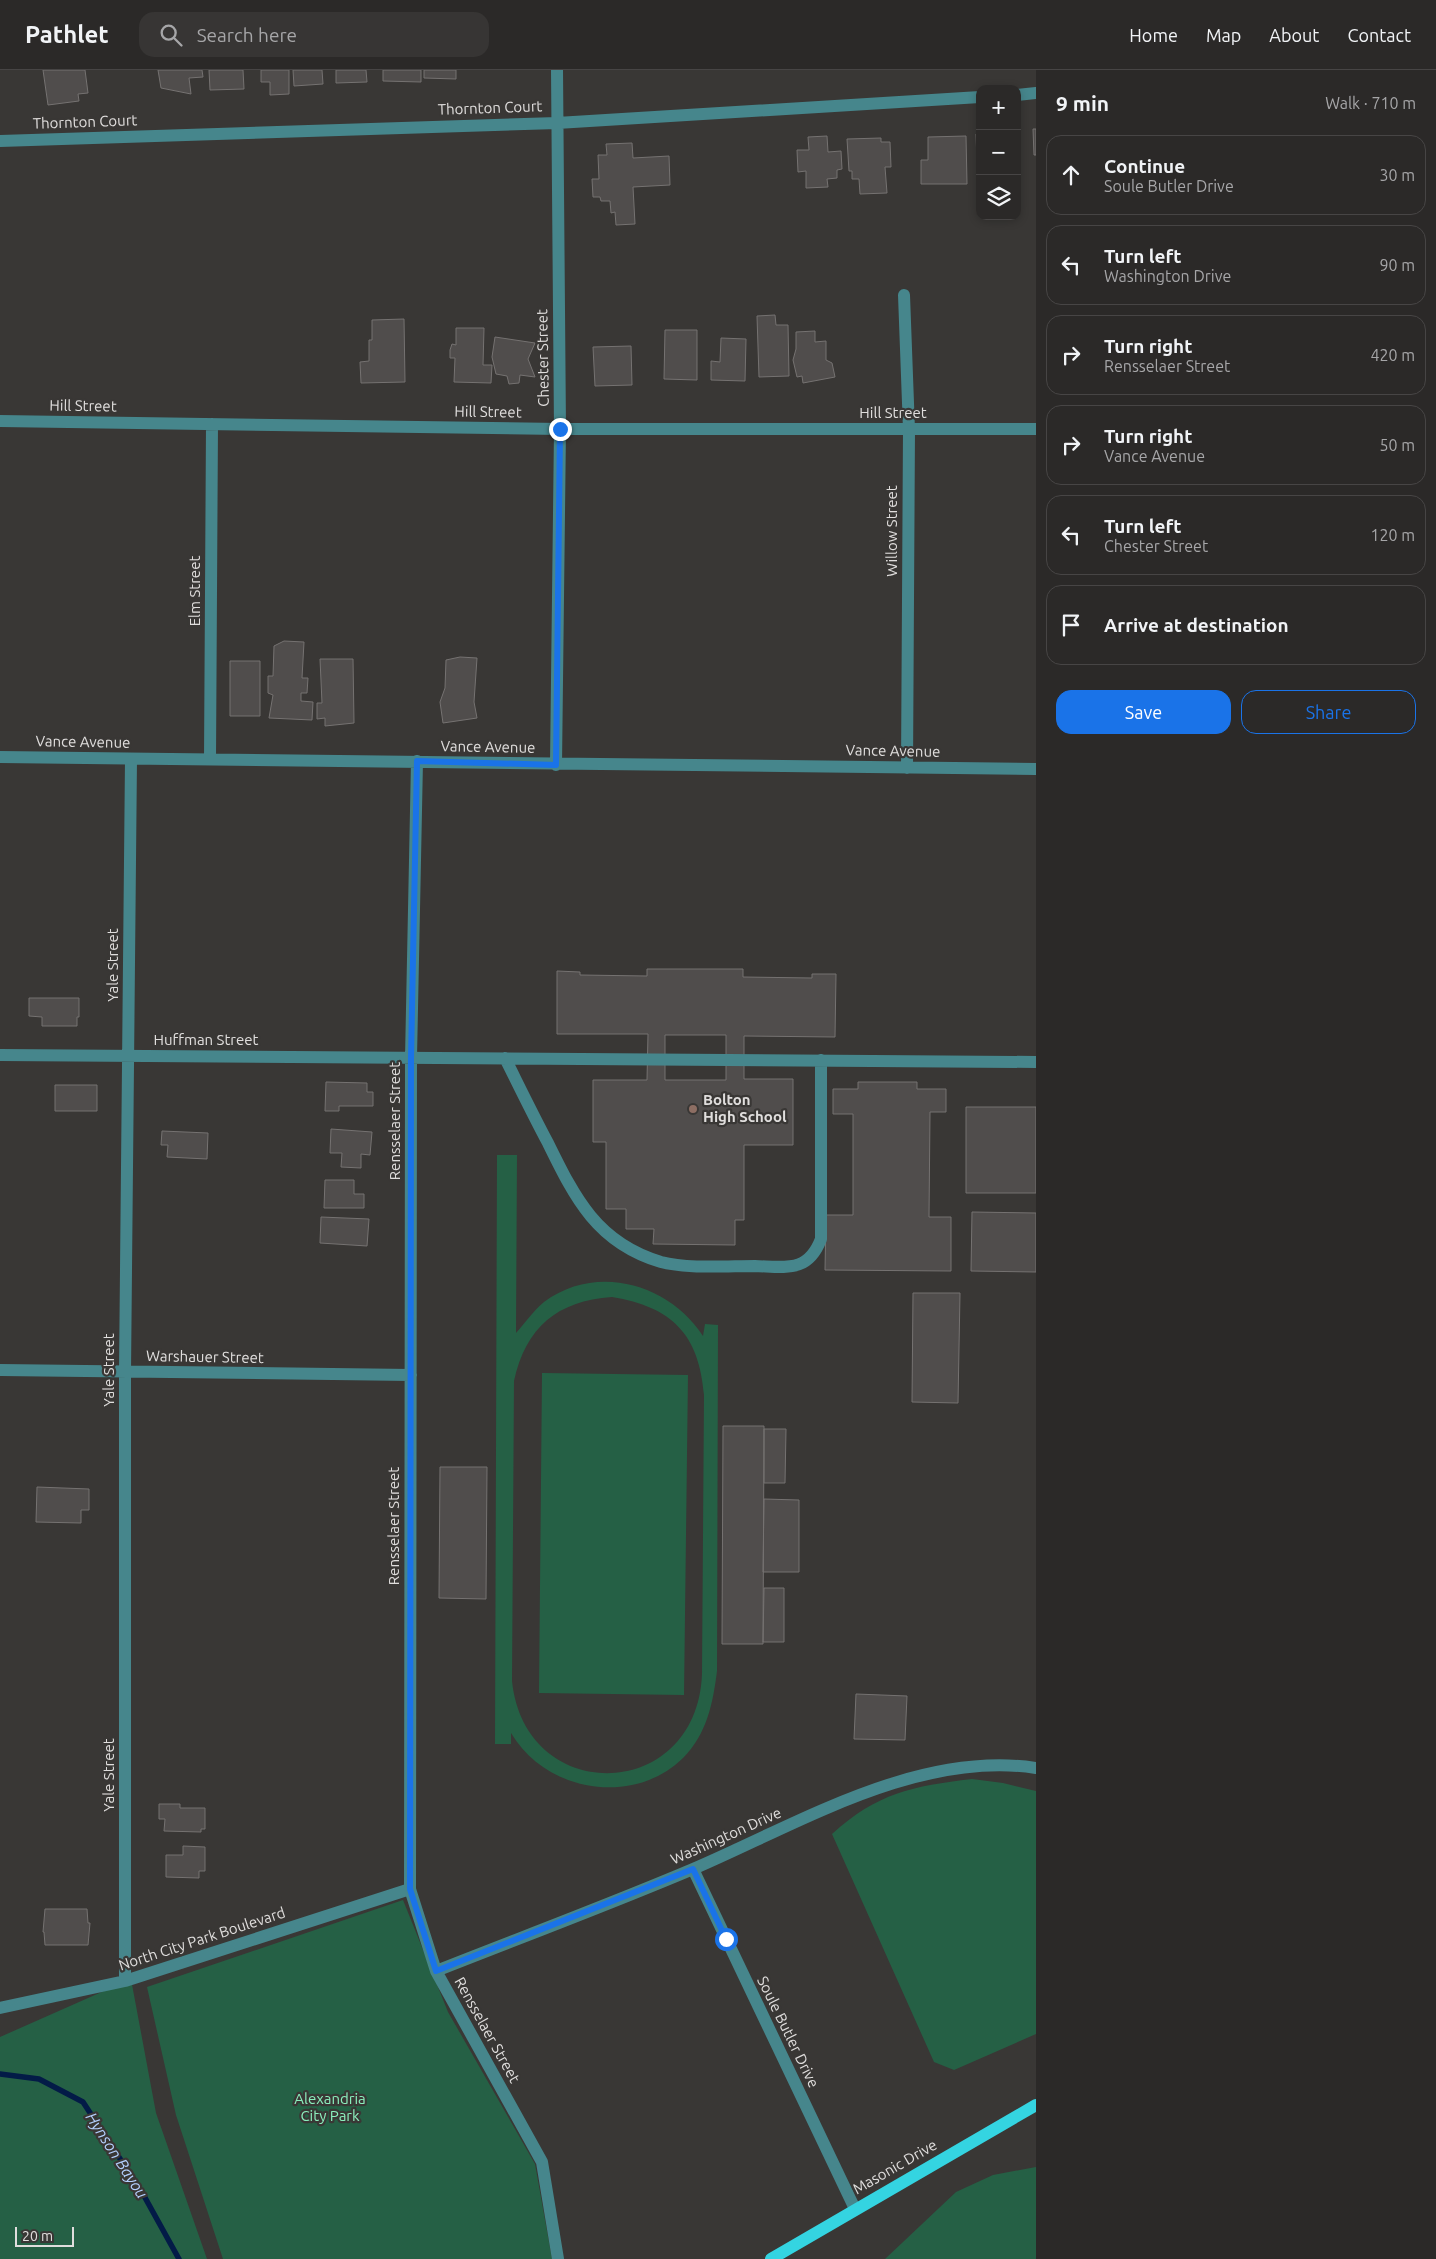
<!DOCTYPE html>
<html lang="en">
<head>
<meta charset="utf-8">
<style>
	:root { --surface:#2b2928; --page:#373534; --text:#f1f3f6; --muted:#a6a6a8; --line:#474545; --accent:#1a73e8 }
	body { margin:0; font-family:Ubuntu,sans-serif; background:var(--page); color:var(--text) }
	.controls { position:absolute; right:15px; top:15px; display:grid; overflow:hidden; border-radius:10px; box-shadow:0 2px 8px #0003 }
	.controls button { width:45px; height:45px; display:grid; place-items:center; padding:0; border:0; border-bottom:1px solid var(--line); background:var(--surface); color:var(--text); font:25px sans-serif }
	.scale { position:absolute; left:15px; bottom:12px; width:59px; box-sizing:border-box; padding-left:5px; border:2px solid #e0dedd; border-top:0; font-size:14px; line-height:18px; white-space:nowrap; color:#e0dedd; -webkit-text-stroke:4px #393735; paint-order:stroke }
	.stop { position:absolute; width:15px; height:15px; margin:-11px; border:4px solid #1a73e8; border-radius:50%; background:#fff }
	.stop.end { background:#1a73e8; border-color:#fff; box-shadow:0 1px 5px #0008 }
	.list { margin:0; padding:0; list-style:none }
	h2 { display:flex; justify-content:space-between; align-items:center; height:65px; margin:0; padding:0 20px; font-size:21px }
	h2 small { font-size:16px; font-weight:400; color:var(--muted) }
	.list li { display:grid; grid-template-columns:32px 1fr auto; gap:15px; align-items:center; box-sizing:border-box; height:80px; margin:0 10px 10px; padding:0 10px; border:1px solid var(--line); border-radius:15px }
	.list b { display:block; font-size:19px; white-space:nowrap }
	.list p { margin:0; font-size:16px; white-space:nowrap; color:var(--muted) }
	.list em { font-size:16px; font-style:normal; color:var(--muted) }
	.actions { display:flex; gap:10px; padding:15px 20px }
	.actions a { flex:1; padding:11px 0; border:1px solid var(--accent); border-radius:15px; text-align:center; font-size:18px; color:var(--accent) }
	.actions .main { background:var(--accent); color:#fff }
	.icon { flex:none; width:28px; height:28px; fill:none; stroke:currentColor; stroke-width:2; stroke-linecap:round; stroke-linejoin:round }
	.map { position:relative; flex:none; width:1036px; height:2189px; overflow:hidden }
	header { display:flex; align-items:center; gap:30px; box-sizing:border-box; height:70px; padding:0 25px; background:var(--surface); border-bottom:1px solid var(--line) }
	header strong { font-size:24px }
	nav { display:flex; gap:28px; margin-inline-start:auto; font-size:18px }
	.search { width:350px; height:45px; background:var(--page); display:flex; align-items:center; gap:12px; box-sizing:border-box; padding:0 18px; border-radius:15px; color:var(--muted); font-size:19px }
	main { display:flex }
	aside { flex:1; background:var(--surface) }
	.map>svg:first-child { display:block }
</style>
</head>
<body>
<header>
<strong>Pathlet</strong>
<div class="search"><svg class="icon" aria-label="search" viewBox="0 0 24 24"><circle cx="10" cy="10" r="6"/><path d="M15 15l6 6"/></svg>Search here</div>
<nav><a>Home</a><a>Map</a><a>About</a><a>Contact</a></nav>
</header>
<main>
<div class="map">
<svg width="1036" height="2189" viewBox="0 0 1036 2189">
	<rect width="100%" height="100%" fill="#393735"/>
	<path fill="#256045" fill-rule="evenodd" d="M497,1085h20l-1,178c9,-10 17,-22 28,-31 53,-39 125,-18 159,34l2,-12 13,1 -1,346c-4,32 -10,63 -34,87 -50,49 -137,34 -172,-25v11h-16zM612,1227c60,10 87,37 92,98l-2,279c-5,129 -177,133 -190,7l2,-300c12,-54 43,-80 98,-84z
		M542,1303l146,2 -4,320 -145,-2z
		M972,1709l31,4 33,8v243l-82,36 -20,-8 -102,-228c45,-41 81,-48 140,-55z
		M403,1830l45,112 87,152 17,95h-329l-47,-144 -29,-128z
		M131,1909l25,134 51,146h-207v-222z
		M1036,2097v92h-151l71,-67 37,-17z"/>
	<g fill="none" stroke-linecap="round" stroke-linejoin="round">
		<path stroke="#031b47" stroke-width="5.5" d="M0,2004l39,5 44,23 60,92 36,65"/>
	</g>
	<path fill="#504d4c" stroke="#757271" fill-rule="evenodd" d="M43,0h42l3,23 -10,1 1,7 -31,4z
		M158,0h44l1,7 -14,1 2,16 -30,-6z
		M209,0h34l1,19 -34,1z
		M261,0h28v24l-19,1v-13h-9z
		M293,0h29l1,14 -29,2z
		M336,0h30l1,12 -31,1z
		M383,0h38v12l-38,-1z
		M424,0h32v9l-32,-1z
		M1033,59h3v26h-2z
		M976,64h4v54h-2z
		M827,66l1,16 13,-1 1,18 -5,1v8l-10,1 1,8 -22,1v-17l-8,1 -1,-22h12l-1,-13z
		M966,66l1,48h-46v-24h7v-23z
		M881,68v4h9l1,25h-6l2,26 -27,1 -1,-15h-7v-8h-3l-2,-32z
		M632,73l1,15 36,-2 1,29 -37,2 2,37 -19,1 -1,-13 -4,1 -1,-12h-9l-1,-4h-7l-1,-18h7l-1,-24h9l-1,-11z
		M775,245l1,10h12l1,51 -30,1 -2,-61z
		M404,249l1,63 -44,1 -1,-21 9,-1v-21h3v-20z
		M456,258h28l-1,37h9l-1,18 -37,-1 1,-24h-5v-8l2,-6 4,1z
		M665,260h32v50l-33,-1z
		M815,261v11l11,-1v19l6,3 3,14 -32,6 -1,-7 -5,1 -4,-17 3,-11v-17z
		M495,267l40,6 -7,16 7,18 -15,-2 -1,8 -10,1 -2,-8 -11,-2 -4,-17z
		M721,268l25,1 -1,42 -34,-1v-19l9,1z
		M631,276l1,39 -37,1 -2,-39z
		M284,571l20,1 -2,36h6l-1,15h-6v8l12,1 -1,18 -43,-2 4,-23 -5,-2v-17h5l1,-30z
		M460,587l17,1 -3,44 3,16 -34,5 -3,-21 5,-14 1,-28z
		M320,589h33l1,64 -29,3v-8l-8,1v-16h5z
		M230,591h30v55h-30z
		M647,899h96v8l69,1v-4h24l-1,63 -91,-1v43h49v66h-49v75h-9v25l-82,-1 1,-15h-28v-20h-20v-67h-13v-62h54l1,-46h-91v-63l23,1v3l67,1zM665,965h61v45h-61z
		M29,928h50v19h-2v9h-35v-9l-13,-1z
		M326,1012l41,1v9h6v14h-34v5h-14z
		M858,1012h59v7h29v23h-16l-1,105h22v54l-126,-1 1,-55h27v-101h-20v-25h25z
		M55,1015h42v26h-42z
		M966,1037h70v86h-70z
		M331,1059l41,3 -2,23 -9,-1v14l-20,-1 1,-14h-12z
		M162,1061l46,2 -1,26 -40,-2 1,-12h-7z
		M325,1110h29v14h10v14h-40z
		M972,1142l64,1v59l-65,-1z
		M321,1147l48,2 -2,27 -47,-3z
		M913,1223h47l-2,110 -46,-1z
		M723,1356h41l-1,218h-41z
		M764,1359h22l-1,54h-21z
		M440,1397h47l-1,132 -47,-1z
		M37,1417l52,2v21h-8v13l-45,-1z
		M764,1429l35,1v72h-36z
		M764,1518h20v54h-21z
		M856,1624l51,2 -2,44 -51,-1z
		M159,1734h21v4h25v21h-4v3l-37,-1 1,-12h-6z
		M183,1776l22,1v24h-6v7l-33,-1v-22h17z
		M45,1839h42l1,14h2l-2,22h-43l-1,-13h-1z"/>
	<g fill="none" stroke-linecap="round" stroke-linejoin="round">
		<path stroke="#46868c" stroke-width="12" d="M1017,25l19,-2
			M0,71l557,-18 423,-26
			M904,225l5,135 -2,338
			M0,351l560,8h476
			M0,687l1036,12
			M210,689l2,-335
			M417,691l-6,297 -1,831 26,82 106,191 16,97
			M556,695l4,-336 -3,-359
			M0,985l1036,7
			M505,988c14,28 28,57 43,85 27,55 49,100 113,119 27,7 66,4 94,4 31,1 53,7 66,-27v-179
			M0,1300l411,5
			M693,1799l162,340
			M436,1901c86,-34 172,-66 257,-102 105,-45 225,-119 343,-101
			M125,1911v-609l6,-613
			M0,1938l125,-27 285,-92"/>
		<path stroke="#34d4e1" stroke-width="12" d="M771,2189l265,-154"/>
	</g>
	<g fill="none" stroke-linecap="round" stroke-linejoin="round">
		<path stroke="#1a73e8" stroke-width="6" d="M560,359l-4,336 -139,-4 -6,297 -1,831 26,82 257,-102 33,70"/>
	</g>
	<circle fill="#8d6e63" stroke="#393735" stroke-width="2" cx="693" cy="1039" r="5"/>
	<g text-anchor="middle" stroke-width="4.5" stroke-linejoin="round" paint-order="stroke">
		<g font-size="15" fill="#e0dedd" stroke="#393735">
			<text transform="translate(490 38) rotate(-2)" y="5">Thornton Court</text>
			<text transform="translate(85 52) rotate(-2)" y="5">Thornton Court</text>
			<text transform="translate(543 288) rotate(-91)" y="5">Chester Street</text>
			<text transform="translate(83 336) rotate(1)" y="5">Hill Street</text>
			<text transform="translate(488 342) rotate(1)" y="5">Hill Street</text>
			<text x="893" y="348">Hill Street</text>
			<text transform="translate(892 461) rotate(-90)" y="5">Willow Street</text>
			<text transform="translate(195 521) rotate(-90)" y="5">Elm Street</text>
			<text transform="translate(83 672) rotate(1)" y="5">Vance Avenue</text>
			<text transform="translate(488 677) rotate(1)" y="5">Vance Avenue</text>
			<text transform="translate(893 681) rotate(1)" y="5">Vance Avenue</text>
			<text transform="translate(113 895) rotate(-90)" y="5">Yale Street</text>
			<text x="206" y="975">Huffman Street</text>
			<text transform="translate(395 1051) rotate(-90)" y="5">Rensselaer Street</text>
			<text transform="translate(205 1287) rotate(1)" y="5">Warshauer Street</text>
			<text transform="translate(109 1300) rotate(-90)" y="5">Yale Street</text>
			<text transform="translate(394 1456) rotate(-90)" y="5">Rensselaer Street</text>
			<text transform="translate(109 1705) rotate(-90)" y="5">Yale Street</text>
			<text transform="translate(726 1766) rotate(-24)" y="5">Washington Drive</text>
			<text transform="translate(202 1869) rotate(-18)" y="5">North City Park Boulevard</text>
			<text transform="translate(487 1960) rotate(61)" y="5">Rensselaer Street</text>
			<text transform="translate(788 1962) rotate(64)" y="5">Soule Butler Drive</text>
			<text transform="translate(895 2097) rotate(-30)" y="5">Masonic Drive</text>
		</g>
		<g font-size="15" font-weight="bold" fill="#e0dedd" stroke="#393735" text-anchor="start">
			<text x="703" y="1035">Bolton<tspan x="703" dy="17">High School</tspan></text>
		</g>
		<g font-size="15" fill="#8befbd" stroke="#393735">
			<text x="330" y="2034">Alexandria<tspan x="330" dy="17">City Park</tspan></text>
		</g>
		<g font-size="16" font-style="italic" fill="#b3cffc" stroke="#393735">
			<text transform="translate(117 2085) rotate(57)" y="6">Hynson Bayou</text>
		</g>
	</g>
</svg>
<div class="controls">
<button>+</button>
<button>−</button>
<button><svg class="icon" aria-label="layers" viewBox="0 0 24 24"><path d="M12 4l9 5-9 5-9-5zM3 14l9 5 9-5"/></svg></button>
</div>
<div class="scale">20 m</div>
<div class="stop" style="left:726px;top:1869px"></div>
<div class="stop end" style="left:560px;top:359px"></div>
</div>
<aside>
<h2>9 min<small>Walk · 710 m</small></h2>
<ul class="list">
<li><svg class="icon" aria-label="ahead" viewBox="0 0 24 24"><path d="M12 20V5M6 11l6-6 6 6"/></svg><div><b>Continue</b><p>Soule Butler Drive</p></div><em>30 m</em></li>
<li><svg class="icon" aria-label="left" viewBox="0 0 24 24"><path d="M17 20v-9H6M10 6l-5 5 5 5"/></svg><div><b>Turn left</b><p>Washington Drive</p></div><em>90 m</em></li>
<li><svg class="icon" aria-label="right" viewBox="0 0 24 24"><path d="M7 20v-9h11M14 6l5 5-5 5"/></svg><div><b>Turn right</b><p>Rensselaer Street</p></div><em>420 m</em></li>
<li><svg class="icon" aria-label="right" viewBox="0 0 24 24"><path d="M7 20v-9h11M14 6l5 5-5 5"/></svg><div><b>Turn right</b><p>Vance Avenue</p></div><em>50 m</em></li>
<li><svg class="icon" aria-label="left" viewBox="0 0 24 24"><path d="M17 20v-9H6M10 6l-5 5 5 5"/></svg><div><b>Turn left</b><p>Chester Street</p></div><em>120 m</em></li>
<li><svg class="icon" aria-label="arrive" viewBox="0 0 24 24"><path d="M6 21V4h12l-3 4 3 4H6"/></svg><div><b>Arrive at destination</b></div></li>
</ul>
<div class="actions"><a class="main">Save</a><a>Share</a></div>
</aside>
</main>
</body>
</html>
